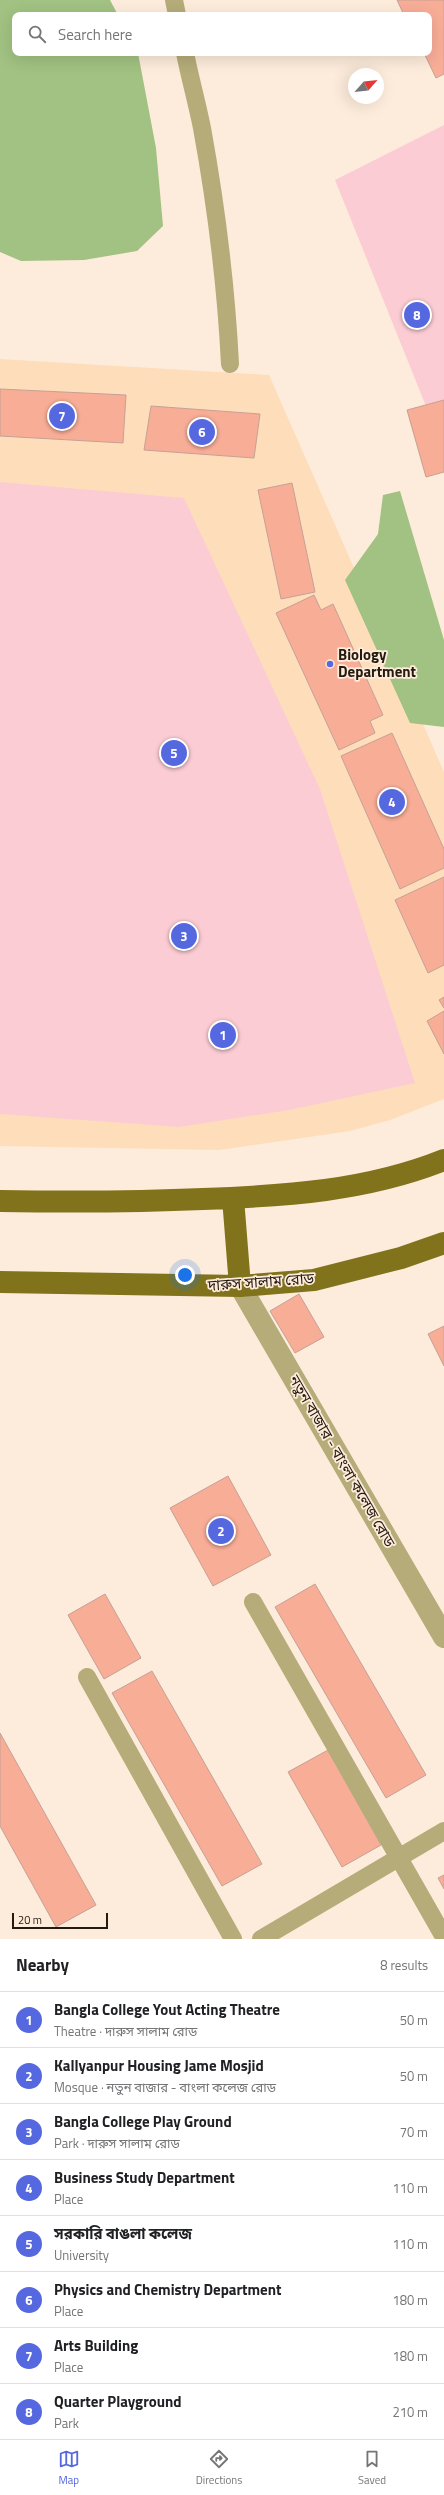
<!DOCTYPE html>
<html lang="en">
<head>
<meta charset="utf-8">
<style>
	:root { --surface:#fff; --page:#f6f6f6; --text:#202124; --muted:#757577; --line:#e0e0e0; --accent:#5668df }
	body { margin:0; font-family:"Titillium Web","Noto Sans Bengali",sans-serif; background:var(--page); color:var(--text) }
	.compass { position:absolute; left:348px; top:68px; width:36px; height:36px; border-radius:50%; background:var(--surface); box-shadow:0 4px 16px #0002; rotate:63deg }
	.scale { position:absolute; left:12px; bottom:10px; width:96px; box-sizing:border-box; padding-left:4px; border:2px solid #241a10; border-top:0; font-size:11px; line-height:14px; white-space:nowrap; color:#241a10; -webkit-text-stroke:3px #fdecdb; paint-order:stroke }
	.you { position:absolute; left:185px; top:1275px; width:14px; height:14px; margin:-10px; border:3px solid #fff; border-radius:50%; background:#1a73e8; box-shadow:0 0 0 6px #1a73e833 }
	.badge { display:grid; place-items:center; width:26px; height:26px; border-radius:50%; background:var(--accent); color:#fff; font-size:13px; font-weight:700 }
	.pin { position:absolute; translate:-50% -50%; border:2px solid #fff; box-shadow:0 1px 4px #0006 }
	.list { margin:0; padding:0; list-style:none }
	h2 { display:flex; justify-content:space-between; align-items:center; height:52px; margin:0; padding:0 16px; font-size:17px }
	h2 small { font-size:13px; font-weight:400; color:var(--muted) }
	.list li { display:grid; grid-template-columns:26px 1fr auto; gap:12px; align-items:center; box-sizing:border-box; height:56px; padding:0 16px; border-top:1px solid var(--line) }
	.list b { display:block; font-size:15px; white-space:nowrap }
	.list p { margin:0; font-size:13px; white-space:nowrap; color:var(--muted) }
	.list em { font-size:13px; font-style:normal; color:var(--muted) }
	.icon { flex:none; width:22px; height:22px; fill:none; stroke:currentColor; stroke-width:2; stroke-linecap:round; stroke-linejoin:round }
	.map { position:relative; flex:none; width:444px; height:1939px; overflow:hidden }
	.search { position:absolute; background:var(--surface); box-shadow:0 4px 16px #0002; left:12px; right:12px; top:12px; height:44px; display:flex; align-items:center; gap:10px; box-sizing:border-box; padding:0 14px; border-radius:8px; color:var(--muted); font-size:15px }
	.sheet { height:500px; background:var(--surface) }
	nav { display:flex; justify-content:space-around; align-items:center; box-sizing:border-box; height:56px; border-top:1px solid var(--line); background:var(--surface); font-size:11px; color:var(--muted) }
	nav a { display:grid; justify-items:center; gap:2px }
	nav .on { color:var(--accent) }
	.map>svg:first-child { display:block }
</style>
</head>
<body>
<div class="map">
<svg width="444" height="1939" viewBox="0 0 444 1939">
	<rect width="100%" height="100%" fill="#fdecdb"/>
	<path fill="#feddbb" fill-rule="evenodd" d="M0,359l269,16 175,397v77l-52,-116 -51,23 59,133 44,-21v231l-54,21 -40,11 -131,19 -219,-4v-710l123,7 3,-47 -126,-7zM151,406l109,8 -6,44 -110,-8zM333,605l50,109 -13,7 5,12 -36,17 -63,-137 45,-3z"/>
	<path fill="#fcccd4" d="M444,125v326l-109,-271z
		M0,482l184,16 136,291 95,294 -126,27 -110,17 -179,-13z"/>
	<path fill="#a1c282" d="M0,0h110l8,15h-103v38h123l18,95 7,78 -26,25 -53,9 -63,1 -21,-9z
		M400,491l44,149v87l-34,-4 -65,-143 33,-46 5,-39z"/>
	<path fill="#f8ad97" stroke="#c6a095" d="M397,0h47v74l-8,4 -12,-25h5v-38h-25z
		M0,389l126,6 -3,48 -123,-7z
		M444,400v72l-18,5 -19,-67z
		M151,406l109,8 -6,44 -110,-8z
		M292,483l23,109 -34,7 -23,-109z
		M314,595l7,15 12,-6 50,111 -13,6 5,12 -36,17 -63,-137z
		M392,733l52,116v19l-44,21 -59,-133z
		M444,877v88l-16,8 -33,-73z
		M444,997v11l-5,-8z
		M444,1011v43l-17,-33z
		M299,1294l25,43 -29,16 -25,-42z
		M444,1326v40l-16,-32z
		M228,1476l43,79 -58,31 -43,-78z
		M315,1584l111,191 -40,23 -111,-191z
		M105,1594l36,64 -37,21 -36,-64z
		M152,1671l110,193 -40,22 -110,-193z
		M0,1733l96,172 -40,22 -56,-101z
		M328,1750l53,95 -39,22 -54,-95z
		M444,1875v14l-6,-11z"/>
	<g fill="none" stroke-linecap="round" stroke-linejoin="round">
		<path stroke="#b5ac79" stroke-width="18" d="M174,0l3,15
			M185,53c5,25 12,50 17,75 14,77 24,157 28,236
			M253,1602l191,335
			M87,1677l146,262
			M261,1939l183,-108"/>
		<path stroke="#b5ac79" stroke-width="22" d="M240,1286l204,351"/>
		<path stroke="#81731b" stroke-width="22" d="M233,1198l7,88
			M0,1201c68,1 135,1 203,-2 82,-3 164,-8 241,-39
			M0,1282l240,4 74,-6 87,-22 43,-15"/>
	</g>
	<circle fill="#5668df" stroke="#fdecdb" stroke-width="1.5" cx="330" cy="664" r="4"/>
	<g text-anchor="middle" stroke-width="3.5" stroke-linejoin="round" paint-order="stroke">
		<g font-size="15" font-weight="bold" fill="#241a10" stroke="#fdecdb" text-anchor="start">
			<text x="338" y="660">Biology<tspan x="338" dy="17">Department</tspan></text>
		</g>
		<g font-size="15" fill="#241a10" stroke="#fdecdb">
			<text transform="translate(261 1282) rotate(-4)" y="5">দারুস সালাম রোড</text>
			<text transform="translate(342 1461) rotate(60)" y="5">নতুন বাজার - বাংলা কলেজ রোড</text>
		</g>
	</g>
</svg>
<svg class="compass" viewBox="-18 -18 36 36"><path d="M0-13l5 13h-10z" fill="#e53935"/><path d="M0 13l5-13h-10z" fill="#757577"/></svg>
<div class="scale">20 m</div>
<div class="you"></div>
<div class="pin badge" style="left:223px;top:1035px">1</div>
<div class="pin badge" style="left:221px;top:1531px">2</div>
<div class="pin badge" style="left:184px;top:936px">3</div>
<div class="pin badge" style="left:392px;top:802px">4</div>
<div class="pin badge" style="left:174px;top:753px">5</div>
<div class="pin badge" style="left:202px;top:432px">6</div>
<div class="pin badge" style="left:62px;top:416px">7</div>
<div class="pin badge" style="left:417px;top:315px">8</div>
<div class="search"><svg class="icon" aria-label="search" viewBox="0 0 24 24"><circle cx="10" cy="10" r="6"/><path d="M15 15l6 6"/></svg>Search here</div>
</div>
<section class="sheet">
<h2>Nearby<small>8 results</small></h2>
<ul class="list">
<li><span class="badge">1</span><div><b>Bangla College Yout Acting Theatre</b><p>Theatre · দারুস সালাম রোড</p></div><em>50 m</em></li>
<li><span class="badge">2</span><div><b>Kallyanpur Housing Jame Mosjid</b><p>Mosque · নতুন বাজার - বাংলা কলেজ রোড</p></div><em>50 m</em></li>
<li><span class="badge">3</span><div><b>Bangla College Play Ground</b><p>Park · দারুস সালাম রোড</p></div><em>70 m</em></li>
<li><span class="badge">4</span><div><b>Business Study Department</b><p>Place</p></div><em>110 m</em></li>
<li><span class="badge">5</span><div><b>সরকারি বাঙলা কলেজ</b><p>University</p></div><em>110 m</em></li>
<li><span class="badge">6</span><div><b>Physics and Chemistry Department</b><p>Place</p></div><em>180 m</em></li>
<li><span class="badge">7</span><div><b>Arts Building</b><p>Place</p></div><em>180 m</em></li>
<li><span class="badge">8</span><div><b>Quarter Playground</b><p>Park</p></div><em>210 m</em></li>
</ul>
</section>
<nav>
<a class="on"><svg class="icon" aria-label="map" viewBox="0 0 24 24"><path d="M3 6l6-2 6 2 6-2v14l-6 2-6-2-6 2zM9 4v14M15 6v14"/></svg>Map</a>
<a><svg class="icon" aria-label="directions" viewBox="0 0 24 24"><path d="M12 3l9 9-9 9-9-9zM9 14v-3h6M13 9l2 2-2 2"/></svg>Directions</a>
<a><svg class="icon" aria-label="saved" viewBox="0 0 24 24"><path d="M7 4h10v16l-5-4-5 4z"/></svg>Saved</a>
</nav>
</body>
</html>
